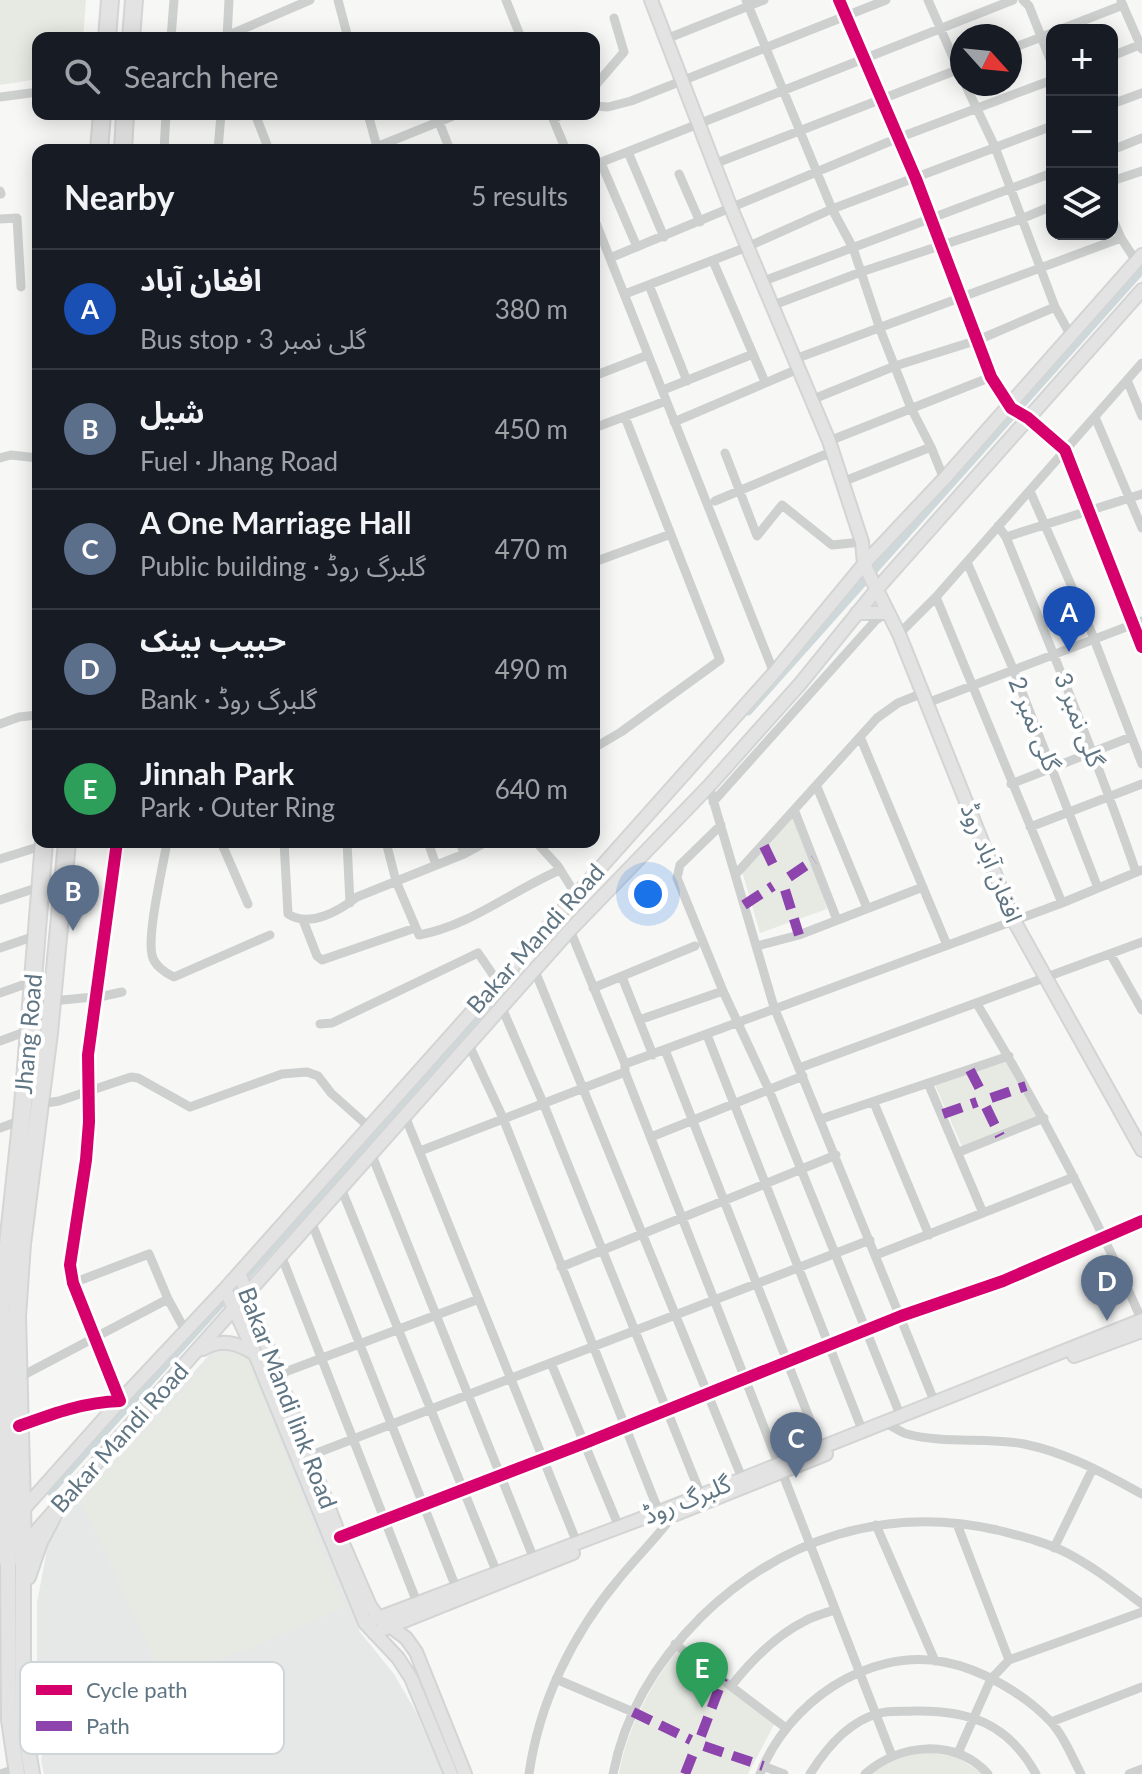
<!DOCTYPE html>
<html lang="en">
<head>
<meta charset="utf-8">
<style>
	:root { --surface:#171b24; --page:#242831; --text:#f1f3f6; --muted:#9ea1a6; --line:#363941; --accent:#94a2ab }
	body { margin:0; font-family:Lato,"Noto Sans Arabic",sans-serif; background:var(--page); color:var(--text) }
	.controls { position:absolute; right:24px; top:24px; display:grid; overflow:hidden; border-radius:16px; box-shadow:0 4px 20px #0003 }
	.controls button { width:72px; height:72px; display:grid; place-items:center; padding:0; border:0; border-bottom:2px solid var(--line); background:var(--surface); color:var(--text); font:40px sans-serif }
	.compass { position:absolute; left:950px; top:24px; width:72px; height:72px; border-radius:50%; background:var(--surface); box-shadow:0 4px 20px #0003; rotate:117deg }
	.you { position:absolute; left:648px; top:894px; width:28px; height:28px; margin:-20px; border:6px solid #fff; border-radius:50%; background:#1a73e8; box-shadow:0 0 0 12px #1a73e833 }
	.badge { display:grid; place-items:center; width:52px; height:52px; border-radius:50%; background:var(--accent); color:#fff; font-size:26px; font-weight:700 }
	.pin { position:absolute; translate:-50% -66px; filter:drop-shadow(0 2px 4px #0008) }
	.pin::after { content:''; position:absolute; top:42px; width:28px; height:24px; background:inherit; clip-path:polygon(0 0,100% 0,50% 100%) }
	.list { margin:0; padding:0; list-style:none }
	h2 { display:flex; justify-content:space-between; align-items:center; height:104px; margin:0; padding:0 32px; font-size:34px }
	h2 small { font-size:26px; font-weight:400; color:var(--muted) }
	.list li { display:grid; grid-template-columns:52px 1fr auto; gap:24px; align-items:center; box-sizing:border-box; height:120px; padding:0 32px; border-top:2px solid var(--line) }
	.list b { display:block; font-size:30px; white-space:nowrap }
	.list p { margin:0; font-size:26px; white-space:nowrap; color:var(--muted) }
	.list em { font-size:26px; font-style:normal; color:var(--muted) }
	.icon { flex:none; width:44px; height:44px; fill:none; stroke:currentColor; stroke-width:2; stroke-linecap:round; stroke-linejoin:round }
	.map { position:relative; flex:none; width:1142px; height:1774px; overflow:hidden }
	.search { position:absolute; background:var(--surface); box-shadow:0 4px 20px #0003; left:32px; top:32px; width:568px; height:88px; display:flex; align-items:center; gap:20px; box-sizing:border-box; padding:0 28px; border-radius:16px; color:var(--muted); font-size:30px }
	.panel { position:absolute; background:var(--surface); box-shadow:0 4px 20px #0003; left:32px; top:144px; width:568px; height:704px; border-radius:16px }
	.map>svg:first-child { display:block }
</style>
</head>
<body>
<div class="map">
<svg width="1142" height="1774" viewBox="0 0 1142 1774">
	<rect width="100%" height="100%" fill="#f7f7f5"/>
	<path fill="#e6e8e8" d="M224,1349l12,1 16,12 108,270 34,42 22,38 27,62h-399l-3,-14 2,-8 10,-5 -1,-17 -9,-4 -6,-14v-109l12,-65 23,-31 139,-154z"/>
	<path fill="#e6eae3" d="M0,0h86l-3,38h-45v41l-38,6z
		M797,812l30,97 -67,24 -18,-62z
		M1007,1061l31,56 -75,32 -28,-64z
		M223,1352l19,4 7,5 95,247 -178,75 -85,-183 134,-144z
		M679,1648l98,71 -29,55h-129c8,-46 32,-89 60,-126z
		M922,1751l35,6 26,17h-112l19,-13z"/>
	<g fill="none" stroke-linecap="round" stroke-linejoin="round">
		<path stroke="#ced8da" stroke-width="9" d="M748,711l394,-442
			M50,1491l343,-377 122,-142"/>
		<defs>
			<path id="secondary" d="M651,0l80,208 98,233 33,101 2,22 35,70 114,285 129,231
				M857,613h31
				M239,1273l101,264 30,69 9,12 27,20 10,14 49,122
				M225,1289l30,65 110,269 33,35 13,20 40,96
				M203,1349c19,-11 35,-6 52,5
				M1074,1356l68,-25
				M22,1511l98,-110 105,-112 549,-616 90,-109 80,-85 198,-224
				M676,1514l150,-60
				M23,1546l547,-616 139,-144 91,-102 77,-95 265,-299
				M365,1623l294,-111 483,-192
				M374,1633l199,-80"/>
			<path id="primary" d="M23,1546v173l9,55
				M8,1561l1,159 8,54
				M28,1577l12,-35 18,-34"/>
			<path id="highway" d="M107,38l3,-38
				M131,38l3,-38
				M99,150l3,-36
				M123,150l2,-36
				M23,1546l-6,-230 5,-72 27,-211 18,-191
				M8,1561l-7,-251 22,-205 21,-263"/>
		</defs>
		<use href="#secondary" stroke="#d3d5d5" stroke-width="16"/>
		<use href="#primary" stroke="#d3d5d4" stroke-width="18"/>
		<use href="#highway" stroke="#d4d5d5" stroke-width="20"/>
		<path stroke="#ced0d0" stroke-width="9" d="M338,0l10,38
			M506,0l15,38
			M746,0l86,209 21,39 27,81 31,79 20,39 13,32
			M839,0l77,179 75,198 20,31 17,10 37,32 77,197
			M928,0l34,78
			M1023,0l6,6 23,58
			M1121,1l21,48
			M1059,30l64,-25
			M171,38l3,-38
			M222,38l88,-38
			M227,38l2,-38
			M666,39l98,-39
			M1010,49l42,-16
			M1112,56l30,-12
			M965,84l30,63 60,160 16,29
			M594,87l30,-35 -10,-34
			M0,97l38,-5
			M1112,104l30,-11
			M594,106l14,1 23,-6 255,-101
			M255,114l14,36
			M368,114l9,33
			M551,114l15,36
			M553,119l11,-5
			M439,122l11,28
			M164,150l2,-36
			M218,150l3,-36
			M369,150l89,-36
			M1112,150l30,-12
			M628,152l36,85
			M601,163l36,84
			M714,164l248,-96
			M594,165l419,-165
			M679,174l21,48
			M1112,181l30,-10
			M0,191l1,3
			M1112,217l9,21 15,23
			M594,218l180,455
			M0,219l17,-1 4,69
			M610,258l288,-120 154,-58
			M713,261l52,121
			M761,282l291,-109
			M649,285l38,96
			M625,294l122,-47 85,-38 220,-83
			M771,306l90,-34 160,-53 31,-13
			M795,359l326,-121
			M594,376l54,-21
			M1127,380l15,36
			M663,390l90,-36
			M811,400l84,-34 83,-26 77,-33
			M1095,417l47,111
			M674,422l124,-53
			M594,428l72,-27
			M829,441l162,-64
			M725,453l32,83 25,-31 50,40 30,-3
			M0,458l11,-3 27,3
			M842,482l89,-35
			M1030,491l59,135 53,138
			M715,501l109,-46 9,1
			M998,526l8,11c45,111 91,222 130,335
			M1006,537l136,-43
			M594,562l77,-28
			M967,562l47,109 84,217
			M936,597l126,306
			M899,634l37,-37 206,-234
			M927,703l215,-82
			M0,724l19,-7 19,-2
			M861,739l86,206
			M594,748l27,-16 99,-72 -95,-243
			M1011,784l120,-47
			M709,786l65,221 161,396
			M817,787l50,121
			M713,802l163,-182 9,-6
			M795,812l42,108
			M721,825l-41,40 -3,13 46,113 46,99 132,327
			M1030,827l112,-43
			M167,842c-4,25 -20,91 -15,113 2,10 13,18 22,22l96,-42
			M221,842l27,62
			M284,842l4,72c22,14 51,-3 69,-17l107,-43 22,-12
			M347,842l3,61
			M386,842l10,39 23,54c51,-9 94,-45 141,-65
			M428,842l8,23
			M460,842l4,12
			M536,842l22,24 18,29
			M0,859l54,-17
			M736,874l141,-156 21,-15 25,-10
			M0,900l42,-14
			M303,920l14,36 5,4 93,-32
			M570,930l55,134v8l153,391
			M757,946l42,-11 124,-48
			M0,948l38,-13
			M1111,955l31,55
			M535,971l207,507
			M622,977l31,78
			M593,988l102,-42
			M0,993l34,-12
			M31,1003l73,-7 18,-4
			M977,1004c62,103 117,207 165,317
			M502,1008l42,97 157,390
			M639,1020l84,-29
			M320,1024l12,-1 146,-70 20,29
			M707,1035l156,397
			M0,1041l30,-11
			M469,1045l34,73 156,394
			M665,1050l156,398
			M625,1064l437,-161 80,-33
			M799,1068l343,-126
			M928,1083l55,130
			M874,1103l55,132
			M39,1104l20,-3 72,-24 7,1 52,29 92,-33 25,-2 11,4 13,17 37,33
			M405,1116l172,427
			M821,1119l188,-63
			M0,1128l22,-8
			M651,1137l152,-61
			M420,1151l205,-79
			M959,1152l85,-34
			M371,1153l163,406
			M341,1188l156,385
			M311,1221l146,369
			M281,1255l137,350
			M876,1255l198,-78
			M561,1267l275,-112
			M73,1283l76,-29 19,45
			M551,1363l68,164
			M277,1375l202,-76
			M18,1378l150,-79 18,33
			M885,1423c8,3 15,9 22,11 37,10 79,3 117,10 44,9 79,29 118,50
			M19,1426c33,-12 65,-24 101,-25l-47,-118 -3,-18 16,-105 3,-38 -1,-67 29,-213
			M309,1456l561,-216
			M782,1472l110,284
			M957,1524l52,136
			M876,1525l59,136
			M340,1537l245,-94 316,-127 102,-35 139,-60
			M1054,1548l39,-80
			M675,1644l111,84
			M556,1679l77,33
			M732,1685c19,-24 45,-50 73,-64 9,-5 20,-8 30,-11
			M1051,1722l91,-35
			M958,1753l33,-74 18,-19 133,-48
			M763,1766l21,8
			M0,1774l16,-5
			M529,1774c10,-71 43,-139 89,-194 19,-24 42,-45 59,-70
			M613,1774c12,-62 44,-113 88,-157 81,-79 185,-112 296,-87 23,6 49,12 70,23 27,14 51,33 75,51
			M760,1774c27,-70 107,-127 184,-112 38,7 80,32 106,59 14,15 22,36 31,53
			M810,1774c15,-24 38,-52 67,-60 11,-4 25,-2 37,-3 55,-1 94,12 122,63
			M865,1774c35,-31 90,-36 123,0
			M1129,1774l13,-5"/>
		<use href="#secondary" stroke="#e2e3e2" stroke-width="12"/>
		<use href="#primary" stroke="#e2e3e2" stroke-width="14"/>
		<use href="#highway" stroke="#e2e3e2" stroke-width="16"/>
		<path stroke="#8e44ad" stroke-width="10" stroke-dasharray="20 10" stroke-linecap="butt" d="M764,846l13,27
			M789,877l25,-17
			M785,890l14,45
			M744,905l29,-19
			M970,1070l12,23
			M991,1098l35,-12
			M986,1107l14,29
			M943,1114l34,-12
			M633,1712l58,28
			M701,1736l22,-58
			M704,1746l59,20
			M685,1774l10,-25"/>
		<defs>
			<path id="cycleway" d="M839,0l77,179 75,198 20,31 17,10 37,32 77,197
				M19,1426c33,-12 65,-24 101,-25l-47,-118 -3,-18 16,-105 3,-38 -1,-67 29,-213
				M340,1537l245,-94 316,-127 102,-35 139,-60"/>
		</defs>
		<use href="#cycleway" stroke="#fff" stroke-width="17"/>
		<use href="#cycleway" stroke="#d6006c" stroke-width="12"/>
	</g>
	<g text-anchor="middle" stroke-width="8" stroke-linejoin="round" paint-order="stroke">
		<g font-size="24" fill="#5f7583" stroke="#fff">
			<text transform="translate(1079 720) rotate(69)" y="8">گلی نمبر 3</text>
			<text transform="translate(1034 724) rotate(68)" y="8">گلی نمبر 2</text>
			<text transform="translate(991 863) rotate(68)" y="8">افغان آباد روڈ</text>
			<text transform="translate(536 939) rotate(-48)" y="8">Bakar Mandi Road</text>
			<text transform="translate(29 1034) rotate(-85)" y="8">Jhang Road</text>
			<text transform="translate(287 1398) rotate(69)" y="8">Bakar Mandi link Road</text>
			<text transform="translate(120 1438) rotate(-48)" y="8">Bakar Mandi Road</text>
			<text transform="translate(687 1500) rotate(-22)" y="8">گلبرگ روڈ</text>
		</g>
	</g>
	<rect x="20" y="1662" width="264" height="92" rx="12" fill="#fff" stroke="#cfd6da" stroke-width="2"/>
	<rect x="36" y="1685" width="36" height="10" fill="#d6006c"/>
	<rect x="36" y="1721" width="36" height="10" fill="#8e44ad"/>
	<g font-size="22" fill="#5f7583">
		<text x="86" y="1698">Cycle path</text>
		<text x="86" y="1734">Path</text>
	</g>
</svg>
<div class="controls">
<button>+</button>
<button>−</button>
<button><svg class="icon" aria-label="layers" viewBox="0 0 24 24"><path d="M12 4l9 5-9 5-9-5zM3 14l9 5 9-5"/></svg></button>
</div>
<svg class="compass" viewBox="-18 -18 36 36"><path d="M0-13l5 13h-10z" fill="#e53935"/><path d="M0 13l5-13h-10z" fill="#9ea1a6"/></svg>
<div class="you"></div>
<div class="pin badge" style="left:1069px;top:652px;background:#1a4fb4">A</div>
<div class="pin badge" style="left:73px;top:931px;background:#5c6f8a">B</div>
<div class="pin badge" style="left:796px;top:1478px;background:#5c6f8a">C</div>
<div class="pin badge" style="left:1107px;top:1321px;background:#5c6f8a">D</div>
<div class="pin badge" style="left:702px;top:1708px;background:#2e9e5b">E</div>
<div class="search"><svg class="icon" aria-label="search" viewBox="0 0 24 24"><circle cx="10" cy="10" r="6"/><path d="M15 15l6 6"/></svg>Search here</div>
<section class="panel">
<h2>Nearby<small>5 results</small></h2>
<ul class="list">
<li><span class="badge" style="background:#1a4fb4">A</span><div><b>افغان آباد</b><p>Bus stop · گلی نمبر 3</p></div><em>380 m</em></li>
<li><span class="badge" style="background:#5c6f8a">B</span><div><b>شیل</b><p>Fuel · Jhang Road</p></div><em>450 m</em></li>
<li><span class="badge" style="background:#5c6f8a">C</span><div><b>A One Marriage Hall</b><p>Public building · گلبرگ روڈ</p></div><em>470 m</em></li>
<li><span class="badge" style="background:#5c6f8a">D</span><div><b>حبیب بینک</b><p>Bank · گلبرگ روڈ</p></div><em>490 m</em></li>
<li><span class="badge" style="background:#2e9e5b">E</span><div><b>Jinnah Park</b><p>Park · Outer Ring</p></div><em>640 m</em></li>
</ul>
</section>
</div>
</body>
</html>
